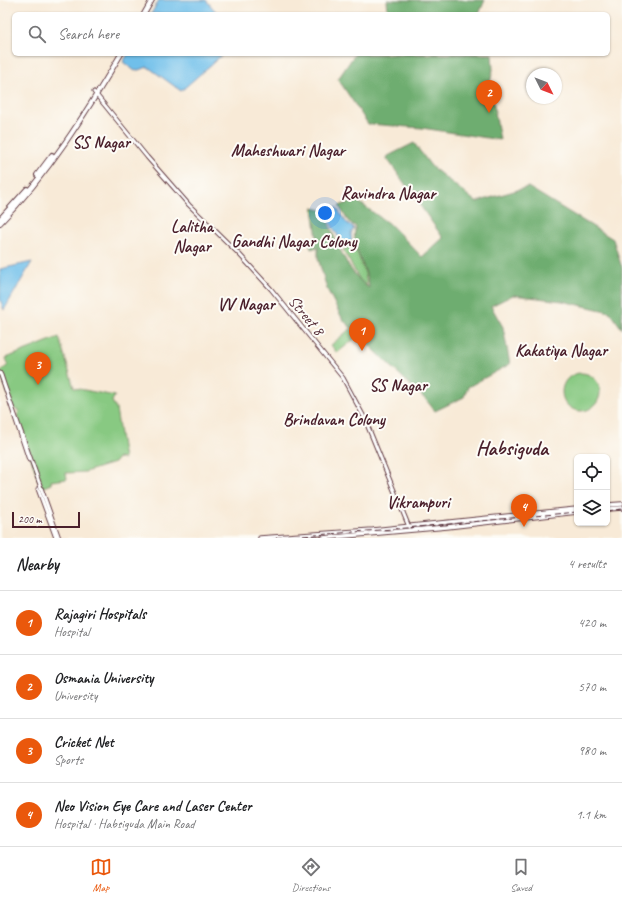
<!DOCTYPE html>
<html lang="en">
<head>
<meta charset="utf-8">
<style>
	:root { --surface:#fff; --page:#f6f6f6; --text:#202124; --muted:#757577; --line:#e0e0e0; --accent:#ea580c }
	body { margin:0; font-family:Caveat,sans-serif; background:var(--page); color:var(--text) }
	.controls { position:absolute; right:12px; bottom:12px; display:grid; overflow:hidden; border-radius:6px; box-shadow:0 1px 3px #0004 }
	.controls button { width:36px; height:36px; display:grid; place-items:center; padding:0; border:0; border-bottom:1px solid var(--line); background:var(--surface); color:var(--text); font:20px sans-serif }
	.compass { position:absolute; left:526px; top:68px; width:36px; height:36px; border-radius:50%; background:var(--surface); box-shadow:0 1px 3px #0004; rotate:132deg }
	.scale { position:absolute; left:12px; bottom:10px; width:68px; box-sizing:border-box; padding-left:4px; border:2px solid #4a1f2b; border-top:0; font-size:11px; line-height:14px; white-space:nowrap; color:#4a1f2b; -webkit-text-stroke:3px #fdfcf7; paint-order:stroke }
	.you { position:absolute; left:325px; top:213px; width:14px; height:14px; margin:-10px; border:3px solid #fff; border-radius:50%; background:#1a73e8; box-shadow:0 0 0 6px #1a73e833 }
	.badge { display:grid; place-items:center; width:26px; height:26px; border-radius:50%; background:var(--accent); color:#fff; font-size:13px; font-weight:700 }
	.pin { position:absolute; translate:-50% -33px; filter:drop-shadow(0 1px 2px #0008) }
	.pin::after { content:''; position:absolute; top:21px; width:14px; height:12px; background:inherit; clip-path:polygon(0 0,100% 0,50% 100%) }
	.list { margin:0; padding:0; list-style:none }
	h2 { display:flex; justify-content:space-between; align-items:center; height:52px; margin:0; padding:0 16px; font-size:17px }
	h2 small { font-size:13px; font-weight:400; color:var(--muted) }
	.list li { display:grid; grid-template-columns:26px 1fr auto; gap:12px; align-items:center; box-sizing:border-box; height:64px; padding:0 16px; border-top:1px solid var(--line) }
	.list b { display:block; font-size:15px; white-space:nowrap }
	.list p { margin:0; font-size:13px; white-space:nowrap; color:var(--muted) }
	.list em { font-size:13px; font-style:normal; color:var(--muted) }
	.icon { flex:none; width:22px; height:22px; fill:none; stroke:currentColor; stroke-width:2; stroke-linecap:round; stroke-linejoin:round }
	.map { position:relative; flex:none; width:622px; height:538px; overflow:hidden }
	.search { position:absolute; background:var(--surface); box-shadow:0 1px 3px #0004; left:12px; right:12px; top:12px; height:44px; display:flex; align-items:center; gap:10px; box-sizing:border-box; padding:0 14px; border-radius:6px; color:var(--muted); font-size:15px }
	.sheet { height:308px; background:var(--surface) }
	nav { display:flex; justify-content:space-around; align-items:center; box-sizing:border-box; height:56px; border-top:1px solid var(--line); background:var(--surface); font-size:11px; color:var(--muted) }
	nav a { display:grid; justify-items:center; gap:2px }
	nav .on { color:var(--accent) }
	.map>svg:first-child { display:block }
</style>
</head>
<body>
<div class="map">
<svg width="622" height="538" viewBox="0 0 622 538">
	<rect width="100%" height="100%" fill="#fdfcf7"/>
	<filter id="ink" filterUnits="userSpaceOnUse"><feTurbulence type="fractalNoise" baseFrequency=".025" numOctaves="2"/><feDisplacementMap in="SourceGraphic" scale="8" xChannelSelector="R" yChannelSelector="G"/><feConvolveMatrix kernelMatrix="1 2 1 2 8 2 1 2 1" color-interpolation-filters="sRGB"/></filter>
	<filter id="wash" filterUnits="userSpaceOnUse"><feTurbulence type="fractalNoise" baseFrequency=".012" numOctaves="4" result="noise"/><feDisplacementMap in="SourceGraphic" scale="16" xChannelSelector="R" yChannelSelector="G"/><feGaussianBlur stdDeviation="0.9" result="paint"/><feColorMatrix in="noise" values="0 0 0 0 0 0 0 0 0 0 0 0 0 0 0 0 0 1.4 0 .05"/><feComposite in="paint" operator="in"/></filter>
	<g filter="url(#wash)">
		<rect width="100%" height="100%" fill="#f8ead7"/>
		<path fill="#88c982" stroke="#697456" d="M354,244l11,29 2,13 -7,-6 -17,-30z
			M350,329l8,7 -21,17 -6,-8z
			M59,337l15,51 41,8 -3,5 4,8 8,50 -6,-1 -4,5 -29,9 -19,1 1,6 -16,2v3l-10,4 -24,-72 2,-5 -6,-3 -13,-36 8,-7 -2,-7z
			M562 392a19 19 0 1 1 38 0a19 19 0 1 1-38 0Z"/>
		<path fill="#6ead70" stroke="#5c664e" d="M387,0h98l-6,14h-91z
			M355,54h137l1,16 -3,13 10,57 -78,-12 -54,-4 -30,-45z
			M414,143l17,23 45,36 52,-15 85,52 9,29v61l-12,-17 -48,-11 -49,-6 -22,11 12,21 7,37 -42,23 -4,10 -29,14 -8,-10 -84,-81 -16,-31 -9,-31v-11l-7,2 -2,-10 7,3 1,-4 -4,-30 10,2c12,26 22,61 46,78 -1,-20 -20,-44 -13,-61l-8,-6 -9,-15 17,-6 36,26 30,31 21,-19 -57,-81z"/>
		<path fill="#6fbfea" stroke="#5c6f8a" d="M159,0h47l12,14h-67z
			M128,54h95l-42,37 -33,-24 -13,4 -12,-9z
			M336,207l10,15 8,6 -3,6 1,9 -8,4 -19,-34v-5z
			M32,262l-28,48 -4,-11v-30z"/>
	</g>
	<g filter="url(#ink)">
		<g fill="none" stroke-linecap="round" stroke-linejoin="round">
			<defs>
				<path id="secondary" d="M94,92l53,65 42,48 50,49 32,35 72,89 21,39 45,110
					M0,373l59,165
					M1,375l28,85
					M38,489l18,49"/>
				<path id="primary" d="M607,505l15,-1
					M607,509l15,-1
					M260,538l113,-8 204,-21
					M323,538l124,-11 130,-15"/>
				<path id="highway" d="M144,14l8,-14
					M37,175l15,-20
					M0,219l27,-30
					M0,223c48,-49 86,-110 121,-169"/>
			</defs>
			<use href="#secondary" stroke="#643d45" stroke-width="5"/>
			<use href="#primary" stroke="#643d45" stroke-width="5.5"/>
			<use href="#highway" stroke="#643d45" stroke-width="6"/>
			<use href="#secondary" stroke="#fff" stroke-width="3"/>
			<use href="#primary" stroke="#fff" stroke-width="3.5"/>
			<use href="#highway" stroke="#fff" stroke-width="4"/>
			<path stroke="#4a1f2b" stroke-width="1" stroke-dasharray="6 3" stroke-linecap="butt" d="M607,511l15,-2
				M276,538l130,-10 171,-16"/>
		</g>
	</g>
	<g text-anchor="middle" stroke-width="4" stroke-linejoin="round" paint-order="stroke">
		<g font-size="16" fill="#4a1f2b" stroke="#fdfcf7">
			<text transform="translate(307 315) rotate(50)" y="6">Street 8</text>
		</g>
		<g font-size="17" font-weight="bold" fill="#4a1f2b" stroke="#fdfcf7">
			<text x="101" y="148">SS Nagar</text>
			<text x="288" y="156">Maheshwari Nagar</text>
			<text x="388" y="199">Ravindra Nagar</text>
			<text x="192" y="232">Lalitha<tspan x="192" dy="20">Nagar</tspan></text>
			<text x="294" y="247">Gandhi Nagar Colony</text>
			<text x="246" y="310">VV Nagar</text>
			<text x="561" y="356">Kakatiya Nagar</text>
			<text x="398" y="391">SS Nagar</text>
			<text x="334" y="425">Brindavan Colony</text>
			<text x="418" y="508">Vikrampuri</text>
		</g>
		<g font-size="20" font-weight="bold" fill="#4a1f2b" stroke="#fdfcf7">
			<text x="512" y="455">Habsiguda</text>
		</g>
	</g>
</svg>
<div class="controls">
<button><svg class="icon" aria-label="locate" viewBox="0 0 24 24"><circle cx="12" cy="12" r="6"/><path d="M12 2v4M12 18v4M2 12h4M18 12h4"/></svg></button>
<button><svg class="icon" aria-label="layers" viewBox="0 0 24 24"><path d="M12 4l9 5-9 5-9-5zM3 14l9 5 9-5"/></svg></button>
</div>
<svg class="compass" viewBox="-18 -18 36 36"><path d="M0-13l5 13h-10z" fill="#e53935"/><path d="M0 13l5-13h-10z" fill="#757577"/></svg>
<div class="scale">200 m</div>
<div class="you"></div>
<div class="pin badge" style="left:362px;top:351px">1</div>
<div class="pin badge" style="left:489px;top:113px">2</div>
<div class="pin badge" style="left:38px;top:385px">3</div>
<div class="pin badge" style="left:524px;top:527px">4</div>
<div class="search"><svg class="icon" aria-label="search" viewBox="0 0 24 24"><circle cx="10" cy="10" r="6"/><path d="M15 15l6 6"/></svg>Search here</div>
</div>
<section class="sheet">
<h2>Nearby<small>4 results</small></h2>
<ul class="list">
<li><span class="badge">1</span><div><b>Rajagiri Hospitals</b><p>Hospital</p></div><em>420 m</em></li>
<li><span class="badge">2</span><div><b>Osmania University</b><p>University</p></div><em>570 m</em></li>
<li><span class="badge">3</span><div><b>Cricket Net</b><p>Sports</p></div><em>980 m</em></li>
<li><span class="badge">4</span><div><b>Neo Vision Eye Care and Laser Center</b><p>Hospital · Habsiguda Main Road</p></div><em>1.1 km</em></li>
</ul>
</section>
<nav>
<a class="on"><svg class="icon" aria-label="map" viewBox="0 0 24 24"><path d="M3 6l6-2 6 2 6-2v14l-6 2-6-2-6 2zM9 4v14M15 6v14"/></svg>Map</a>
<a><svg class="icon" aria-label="directions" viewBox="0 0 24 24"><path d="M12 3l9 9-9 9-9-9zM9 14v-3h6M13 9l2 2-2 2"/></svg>Directions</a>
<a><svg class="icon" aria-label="saved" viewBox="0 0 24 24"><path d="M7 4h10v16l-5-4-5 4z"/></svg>Saved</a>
</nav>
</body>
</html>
